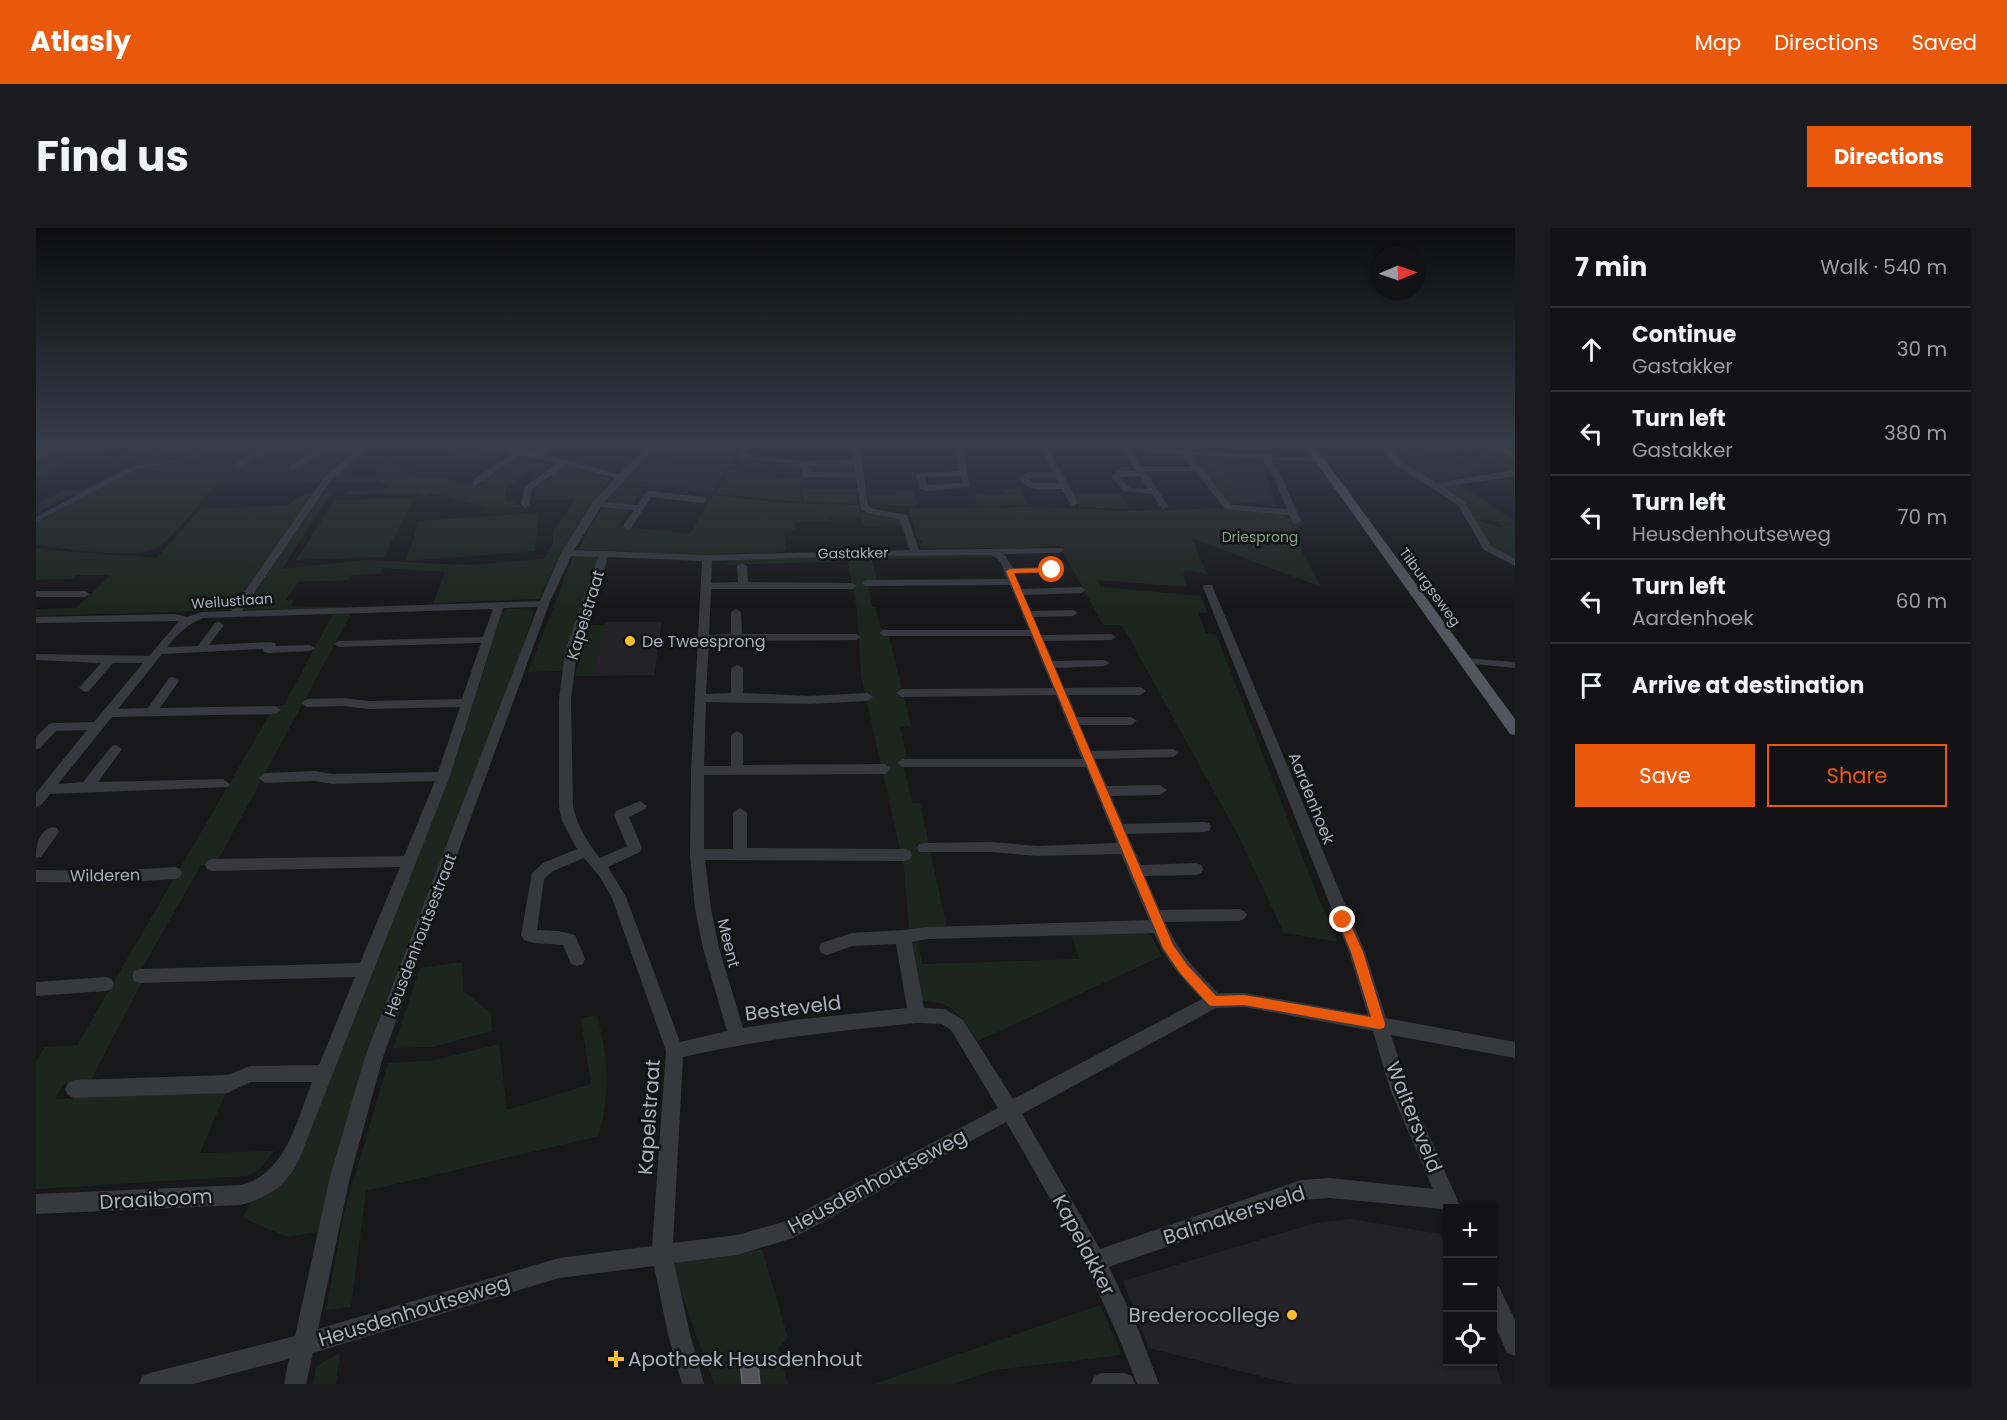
<!DOCTYPE html>
<html lang="en">
<head>
<meta charset="utf-8">
<style>
	:root { --surface:#121114; --page:#1b1a1d; --text:#f1f3f6; --muted:#9c9da0; --line:#313134; --accent:#ea580c }
	body { margin:0; font-family:Poppins,sans-serif; background:var(--page); color:var(--text) }
	.controls { position:absolute; right:18px; bottom:18px; display:grid; overflow:hidden; border-radius:0px; box-shadow:0 2px 4px #0004 }
	.controls button { width:54px; height:54px; display:grid; place-items:center; padding:0; border:0; border-bottom:2px solid var(--line); background:var(--surface); color:var(--text); font:30px sans-serif }
	.compass { position:absolute; left:1335px; top:18px; width:54px; height:54px; border-radius:50%; background:var(--surface); box-shadow:0 2px 4px #0004; rotate:88deg }
	.stop { position:absolute; width:18px; height:18px; margin:-14px; border:4px solid #ea580c; border-radius:50%; background:#fff }
	.stop.end { background:#ea580c; border-color:#fff; box-shadow:0 2px 6px #0008 }
	.list { margin:0; padding:0; list-style:none }
	h2 { display:flex; justify-content:space-between; align-items:center; height:78px; margin:0; padding:0 24px; font-size:26px }
	h2 small { font-size:20px; font-weight:400; color:var(--muted) }
	.list li { display:grid; grid-template-columns:39px 1fr auto; gap:18px; align-items:center; box-sizing:border-box; height:84px; padding:0 24px; border-top:2px solid var(--line) }
	.list b { display:block; font-size:22px; white-space:nowrap }
	.list p { margin:0; font-size:20px; white-space:nowrap; color:var(--muted) }
	.list em { font-size:20px; font-style:normal; color:var(--muted) }
	.actions { display:flex; gap:12px; padding:18px 24px }
	.actions a { flex:1; padding:14px 0; border:2px solid var(--accent); border-radius:0px; text-align:center; font-size:21px; color:var(--accent) }
	.actions .main { background:var(--accent); color:#fff }
	.icon { flex:none; width:33px; height:33px; fill:none; stroke:currentColor; stroke-width:2; stroke-linecap:round; stroke-linejoin:round }
	.map { position:relative; flex:none; width:1479px; height:1156px; overflow:hidden; border-radius:0px }
	header { display:flex; align-items:center; gap:36px; box-sizing:border-box; height:84px; padding:0 30px; background:var(--accent); color:#fff }
	header strong { font-size:28px }
	nav { display:flex; gap:33px; margin-inline-start:auto; font-size:21px }
	.intro { display:flex; align-items:center; justify-content:space-between; box-sizing:border-box; height:144px; padding:0 36px }
	h1 { margin:0; font-size:42px }
	.button { padding:15px 27px; border-radius:0px; background:var(--accent); color:#fff; font-size:21px; font-weight:700 }
	main { display:flex; gap:36px; padding:0 36px }
	aside { flex:1; background:var(--surface); border-radius:0px; box-shadow:0 2px 4px #0004 }
	.map>svg:first-child { display:block }
</style>
</head>
<body>
<header>
<strong>Atlasly</strong>
<nav><a>Map</a><a>Directions</a><a>Saved</a></nav>
</header>
<div class="intro"><h1>Find us</h1><a class="button">Directions</a></div>
<main>
<div class="map">
<svg width="1479" height="1156" viewBox="0 0 1479 1156">
	<rect width="100%" height="100%" fill="#18171a"/>
	<path fill="#232327" d="M639,217h65l-26,46 -66,-7z
		M1173,231l48,2 9,14 11,32 -25,-4h-15l-14,-15 4,-1 -14,-15 -7,-11z
		M569,394h57l-8,53 -61,1z
		M1315,991l89,15 7,12 1,116h44l1,-7 9,29h-210l-143,-36 -26,-67 193,-58z"/>
	<path fill="#1d261e" d="M28,217h49l-30,16h-14l-33,17v-19z
		M104,217l19,2 -32,17 -17,-2z
		M132,217h8l-4,4 1,2 19,-2 7,2 -7,5 -50,9 -63,30 -5,-1 -38,19v-8l29,-16 17,2z
		M149,217h141l-34,25 42,-25h28l-26,20 -18,18 -102,2c-15,16 -41,51 -57,61 -23,16 -94,2 -123,-1v-23l99,-51 59,-14 9,-5 -6,-5 -9,1z
		M627,217h12l-27,39 66,7 -1,2 -96,-9 22,-23h5z
		M1362,217l10,4h22l-4,-4 50,2 1,2 -8,4 -12,-4 -13,9 18,7 25,-18 2,14c-41,28 -65,28 -99,-11h12z
		M1454,220l11,2 14,8v13l-5,1 -19,-12z
		M419,221l42,3 -2,2 15,3 -11,7h-4l5,-5 -13,-2 -6,4 -30,-3 5,-4 -13,-3 -9,4 7,-5z
		M1161,228l60,4 1,1 -48,-2 -4,2 22,26 -5,1 16,17 25,2 -36,-4 -36,-45z
		M477,230l34,6 -3,6 -10,-2 -28,20 -1,13h11l-1,4h6v2l-27,2 -64,-16 -4,4 -7,-4 -71,1 -1,-2 38,-2 4,-6 -11,-2 4,-6 -7,6h-45l17,-16 5,10h24l11,-14 25,9 -6,4 13,3h29l-2,1 19,6 4,-3 7,2 -3,3 11,-5 -4,-2z
		M817,235l1,10 -9,1 -20,-9 18,9h-32l-5,-9z
		M527,238l48,13c-30,38 -53,75 -71,120l-107,4 12,-31 -62,-4 -3,6 -29,1 -3,5 -50,2 -12,18h8l-3,6 59,1 -107,3 80,-117 8,-1 -49,77 84,-9 101,5 77,-6 9,-16v-11l23,-33 -42,2 2,-10 -6,-2 5,1 5,-4 -5,-1 8,-1 9,-7 -4,-2z
		M735,240l3,11 26,-1 1,24 -86,-8 13,-24 39,4z
		M1422,256l57,37v3l-41,-5 -32,-32z
		M580,257l28,3 -12,17 -30,-3z
		M766,261h54l2,15 -55,-2z
		M966,261h18l7,16 -49,1 -4,-12 30,1z
		M861,263h17l4,15 -48,-2 -2,-9h28z
		M273,265l2,3 -79,114 -196,6v-7l40,-1 34,-33h-34l-4,4 -36,1v-31l121,9 43,-49 89,-4 6,-6z
		M1037,266h47l10,16 -50,-3z
		M677,267l72,8 74,2 1,5 6,3 35,4 9,30 -2,2 -8,-24 -36,1 -3,-9 -31,1v3l-35,1 1,8 -12,1 2,19 -4,2 -92,3 -111,-6 11,-22 14,-21 18,2 -1,2 9,-1 -11,17 71,8z
		M378,270l-30,59 -88,3 39,-60z
		M1004,279l96,4 88,-3 57,5 6,5 16,5 -15,12 6,2 27,50 -129,-49 15,36 -22,-4 -2,6 5,11 -91,-7 4,7 100,9 7,17h-10l8,20 10,1 100,258 22,50 -54,-9 -46,-98 -116,-210h-19l-44,-80 -28,3h-110l-2,-5h3v-2l-4,-1 -9,-32z
		M503,285l-4,38 -129,10 13,-40z
		M1438,292c11,1 20,7 29,7l-4,-4 16,2v36l-22,-11z
		M953,326l7,3 -124,2 5,21h-10l5,27h3l6,22h6l24,97 -11,1 7,31 -5,1 10,44h8l27,126 -38,1 -5,-63 -43,-191 -4,-66 -10,-54z
		M538,327l20,1 3,3 -18,53 -17,59 -34,1z
		M806,328l1,5 -115,4v-5z
		M494,380l4,5 -25,73 -105,269 -44,125 -42,152 -31,5 -44,-19 7,-16c17,-4 27,-14 39,-26l169,-424 44,-140 6,-3z
		M297,386h18l-135,250 -15,1 -65,114 7,1 -52,100 -26,3 -10,16 171,-7 -26,61 74,-2 -15,19 -13,6 -210,13v-128l9,-14 32,-2 197,-338 10,-2z
		M553,397h16l-12,51h-18z
		M1107,703l8,5 11,20 -184,85c-18,-25 -23,-40 -57,-40l-11,-58h8l4,21 157,-5 -8,-25z
		M426,734l1,29 28,22 1,18 -59,16 -40,1 27,-80z
		M561,787c12,47 13,74 2,121l-233,55 -15,116 -25,3 18,-97 44,-150 42,-2 69,-17 8,66 84,-26 -10,-65z
		M726,1021l26,89 -10,9 10,37h-74l-39,-109v-13l45,-5z
		M1064,1077l22,50 -128,15 -40,14h-80z
		M304,1125l-4,31h-23l3,-18z"/>
	<path fill="#2c3640" d="M140,217l25,3 2,4 -9,5 -59,13 -99,52v-5c33,-17 78,-46 114,-54 15,-3 37,-1 49,-12l-7,-2 -19,2 -2,-2z"/>
	<path fill="#53545b" stroke="#61626a" stroke-width="1.5" d="M721,1128l3,28h-18l-2,-25z"/>
	<g fill="none" stroke-linecap="round" stroke-linejoin="round">
		<path fill="#38393f" fill-rule="evenodd" d="M19,217h11l-30,15v-5z
			M231,217h11l-40,23 -7,-2z
			M288,217h10l-41,26 -7,-2z
			M327,217h9l-41,35 -89,131 298,-10 21,-48 32,-51 22,-24 -49,-13 -34,24 -3,16 -4,3 -4,-3 4,-19 33,-23 -38,-8 -44,30 -3,-1v-4l38,-26 -48,-9h23l50,7 9,-7h9l-10,9 75,20 30,-29h9l-54,57 33,3 9,-13 3,-1 54,6 4,3 -4,3 -52,-6 -20,31 -3,1 -5,-3 11,-16 -33,-3 -27,43 133,5 203,-5 -10,-31 -33,-6 -6,-4 -5,-31 -52,-1 -5,-12 -61,-7 3,-13h8l-3,9 56,7 52,-2 -2,-14h8l8,61 5,3 34,6 12,35 143,-2 2,2 -5,3 -55,1 9,14 38,-1 5,3 -5,3 -36,1 7,15 59,-2 5,3 -5,3 -57,2 7,16 42,-1 5,3 -5,3 -39,1 7,18 70,-1 5,3 -5,3 -67,1 9,20 51,-1 6,3 -6,3 -48,2 8,20 76,-1 6,4 -6,4h-72l9,22h54l6,4 -6,4h-51l11,26 82,-2 6,4 -6,4 -78,2 12,27 53,-1 7,5 -7,5 -49,1 12,28 81,-2 5,1 2,4 -2,4 -5,1 -77,2 14,31 55,-2 5,2 2,4 -2,4 -5,2 -51,1 15,34 79,-1 5,2 3,4 -3,4 -5,2 -74,1c13,29 31,49 53,71h26l124,22 -19,-63 -146,-365 1,-2h8l153,367 21,66 129,24v16l-124,-23 17,53 53,120h-13v8l-4,-1 -2,-6 -112,-11 -29,2 -192,67 29,62 21,55h-22c-34,-92 -81,-177 -131,-262l-213,116 -56,17 -63,8 16,71 14,50h-22l-14,-50 -14,-68 -95,12 -246,75 -7,31h-22l5,-25 -96,25h-54l3,-8 8,-3 145,-37 35,-159 35,-120 173,-450 -35,1 -53,168 -150,381c-11,27 -32,41 -59,48l-205,9v-20l205,-9c45,-11 56,-65 71,-103h-61l-24,11 -153,5 -6,-3 -3,-6 3,-6 6,-3 153,-5 23,-9 69,-1 36,-88 -215,6 -6,-2 -2,-5 2,-5 6,-2 220,-6 40,-96 -188,4 -5,-2 -2,-4 2,-4 5,-2 192,-3 31,-75 -103,3 -17,-3 -50,2 -7,-5 7,-5 50,-2 17,3 106,-2 22,-65 -91,2 -26,-3 -36,1 -6,-4 6,-4 36,-1 26,3 93,-2 19,-56 -142,4 -5,-3 5,-3 144,-4 10,-28 -290,9c-16,6 -25,16 -36,29l31,-1 17,-23 4,-1 5,3 -15,20 62,-3 4,1 1,3 34,-1 6,3 -6,3 -42,2 -4,-1 -1,-3 -101,5 -44,55 30,-1 21,-30 4,-1 6,4 -19,27 115,-2 6,4 -6,4 -163,3 -54,67 25,-2 29,-36 4,-1 6,4 -24,33 125,-3 7,5 -2,3 -178,7 -9,11 -5,2v-14l51,-63 -31,1 -16,17 -4,1v-12l13,-13 4,-1 41,-1 49,-59h-30l-24,28 -4,1 -6,-4 22,-25 -65,-3v-6l113,2 30,-35 -143,2v-6l139,-3 12,3 15,-5 29,-1 94,-135zM818,236l1,8h-45l-3,-7zM535,328l27,1 -33,95 -6,47v107l3,15 15,28 -34,14 -11,10 -11,62 3,5 10,3 29,2 8,19 6,2 6,-2 2,-5 -10,-24 -16,-4 -22,-1 7,-51 9,-8 31,-13 16,19 12,21 54,153 -14,195 -93,12 -241,71 32,-152 33,-120 166,-453zM810,328l142,-1c13,1 15,13 19,24l-141,1 -5,3 5,3 144,-1 19,45h-145l-5,3 5,3h147l22,52 -151,1 -6,4 6,4 154,-2 26,64h-179l-6,4 6,4h183l31,76 -80,3 -46,-4 -67,1 -5,1 -2,4 2,4h72l46,4 84,-2 28,66 -221,7 -25,3 -51,3 -31,10 -2,5 2,5 6,2 25,-9 44,-2 11,64 -113,12 -51,8 -24,-80 -8,-39 -6,-49 200,1 5,-2 2,-4 -2,-4 -5,-2 -158,-1v-35l-7,-5 -7,5v36h-29v-74l181,-1 6,-5 -6,-5 -142,1v-30l-6,-4 -6,4v31h-27l2,-64 103,2 58,-3 6,-4 -6,-4 -58,3 -66,-3v-25l-6,-3 -6,3v25l-25,1 3,-53 147,-1 5,-3 -5,-3h-114l-1,-22 -5,-3 -5,3v22l-22,1 2,-46h141l5,-3 -5,-3 -104,-1 -1,-16 -5,-3 -5,3 1,16 -27,1 1,-22zM572,329l94,4 -11,210 -1,84 5,54 8,39 24,83 -47,11 -54,-145 -18,-30 32,-15 2,-4 -13,-31 16,-8 2,-3 -7,-5 -24,10 -2,4 13,31 -27,12c-13,-16 -23,-32 -27,-52l-2,-107 6,-47zM1118,705c11,26 28,46 48,66l-189,100 -50,-79 -18,-11 -21,-1 -12,-66 16,-3zM1208,779l129,24 17,58 43,100 -103,-11 -29,2 -201,69 -78,-135 194,-106zM881,795l25,1 9,6 47,78 -215,114 -46,13 -64,8 10,-186c78,-18 155,-26 234,-34z
			M889,217h168l-4,2h-41l30,56 -4,3 -3,-1 -9,-16c-15,0 -36,4 -43,-11l9,-6h25l-13,-25h-78l8,40 -43,4 -8,-3 -3,-15 44,-2 -6,-24h-25zM925,248l1,7 -34,2 -4,-8zM994,250h26l3,5h-27l-4,-4z
			M1083,217h8l15,22h49l-9,-12 -27,-2 -22,-8h13l10,4 165,9 4,2 -4,2 -50,-2 11,18 19,43 -5,3 -3,-1 -4,-8 -64,-6 -30,-38h-50l24,36 -7,2 -10,-15 -28,-3 -13,-14 6,-6h19zM1155,227l71,4 12,19 13,31 -56,-4zM1104,248l8,13 -18,-1 -11,-11z
			M1344,217h8l12,15 36,23 79,-13v6l-72,11 21,14 27,45 24,13v7l-31,-16 -26,-45 -64,-41z
			M0,363h49l5,3 -5,3h-49z
			M1430,430l49,4v6l-53,-5v-4z
			M16,599l5,1 2,4 -18,25 -5,1c0,-13 2,-26 16,-31z
			M139,639l5,2 2,4 -2,4 -5,2 -64,4 -75,-1v-12l75,1z
			M70,749l6,2 2,5 -2,5 -6,2 -70,5v-14z
			M1456,1056l7,3 16,33v36l-8,-3 -15,-34z
			M1066,1145h22l8,3 3,8h-44l3,-8z"/>
		<path fill="#54565f" fill-rule="evenodd" d="M1268,217h10l201,274v16l-5,-1z"/>
		<defs>
			<path id="rail" d="M1462,217l17,11"/>
		</defs>
		<use href="#rail" stroke="#4b4d55" stroke-width="4"/>
		<use href="#rail" stroke="#131215" stroke-width="2" stroke-dasharray="8" stroke-linecap="butt"/>
	</g>
	<linearGradient id="sky" x2="0" y2="1"><stop stop-color="#0d0d0e"/><stop offset="0.57" stop-color="#373c49"/><stop offset="1" stop-color="#373c49" stop-opacity="0"/></linearGradient>
	<rect width="1479" height="379" fill="url(#sky)"/>
	<path fill="#ea580c" d="M1016,340l2,4 -40,1 159,372 15,21 28,30 28,-1 127,22 -20,-65 -13,-32 5,-4 4,1 16,35 22,72 -1,4 -5,1 -135,-24 -30,1 -5,-1 -29,-32 -17,-25 -157,-377 4,-2z"/>
	<g fill="#ffbf2a" stroke="#131215" stroke-width="2">
		<circle cx="594" cy="413" r="6"/>
		<circle cx="1256" cy="1087" r="6"/>
		<path d="M577 1122h6v6h6v6h-6v6h-6v-6h-6v-6h6z"/>
	</g>
	<g text-anchor="middle" stroke-width="5" stroke-linejoin="round" paint-order="stroke">
		<g font-size="14" fill="#7ea882" stroke="#131215">
			<text x="1224" y="314">Driesprong</text>
		</g>
		<g font-size="14" fill="#a8aebb" stroke="#131215">
			<text transform="translate(817 325) rotate(-1)" y="5">Gastakker</text>
			<text transform="translate(1394 359) rotate(54)" y="5">Tilburgseweg</text>
			<text transform="translate(196 373) rotate(-4)" y="5">Weilustlaan</text>
		</g>
		<g font-size="16" fill="#a8aebb" stroke="#131215">
			<text transform="translate(549 387) rotate(-73)" y="6">Kapelstraat</text>
			<text transform="translate(1276 570) rotate(68)" y="6">Aardenhoek</text>
			<text transform="translate(69 647) rotate(-1)" y="6">Wilderen</text>
			<text transform="translate(384 707) rotate(-69)" y="6">Heusdenhoutsestraat</text>
			<text transform="translate(693 715) rotate(76)" y="6">Meent</text>
		</g>
		<g font-size="16" fill="#a8aebb" stroke="#131215" text-anchor="start">
			<text x="606" y="419">De Tweesprong</text>
		</g>
		<g font-size="20" fill="#a8aebb" stroke="#131215">
			<text transform="translate(757 780) rotate(-7)" y="7">Besteveld</text>
			<text transform="translate(613 889) rotate(-86)" y="7">Kapelstraat</text>
			<text transform="translate(1378 889) rotate(68)" y="7">Waltersveld</text>
			<text transform="translate(841 953) rotate(-28)" y="7">Heusdenhoutseweg</text>
			<text transform="translate(120 971) rotate(-3)" y="7">Draaiboom</text>
			<text transform="translate(1198 987) rotate(-18)" y="7">Balmakersveld</text>
			<text transform="translate(1048 1017) rotate(62)" y="7">Kapelakker</text>
			<text transform="translate(378 1083) rotate(-17)" y="7">Heusdenhoutseweg</text>
		</g>
		<g font-size="20" fill="#a8aebb" stroke="#131215" text-anchor="end">
			<text x="1244" y="1094">Brederocollege</text>
			<text x="592" y="1138" text-anchor="start">Apotheek Heusdenhout</text>
		</g>
	</g>
</svg>
<div class="controls">
<button>+</button>
<button>−</button>
<button><svg class="icon" aria-label="locate" viewBox="0 0 24 24"><circle cx="12" cy="12" r="6"/><path d="M12 2v4M12 18v4M2 12h4M18 12h4"/></svg></button>
</div>
<svg class="compass" viewBox="-18 -18 36 36"><path d="M0-13l5 13h-10z" fill="#e53935"/><path d="M0 13l5-13h-10z" fill="#9c9da0"/></svg>
<div class="stop" style="left:1016px;top:342px"></div>
<div class="stop end" style="left:1307px;top:692px"></div>
</div>
<aside>
<h2>7 min<small>Walk · 540 m</small></h2>
<ul class="list">
<li><svg class="icon" aria-label="ahead" viewBox="0 0 24 24"><path d="M12 20V5M6 11l6-6 6 6"/></svg><div><b>Continue</b><p>Gastakker</p></div><em>30 m</em></li>
<li><svg class="icon" aria-label="left" viewBox="0 0 24 24"><path d="M17 20v-9H6M10 6l-5 5 5 5"/></svg><div><b>Turn left</b><p>Gastakker</p></div><em>380 m</em></li>
<li><svg class="icon" aria-label="left" viewBox="0 0 24 24"><path d="M17 20v-9H6M10 6l-5 5 5 5"/></svg><div><b>Turn left</b><p>Heusdenhoutseweg</p></div><em>70 m</em></li>
<li><svg class="icon" aria-label="left" viewBox="0 0 24 24"><path d="M17 20v-9H6M10 6l-5 5 5 5"/></svg><div><b>Turn left</b><p>Aardenhoek</p></div><em>60 m</em></li>
<li><svg class="icon" aria-label="arrive" viewBox="0 0 24 24"><path d="M6 21V4h12l-3 4 3 4H6"/></svg><div><b>Arrive at destination</b></div></li>
</ul>
<div class="actions"><a class="main">Save</a><a>Share</a></div>
</aside>
</main>
</body>
</html>
